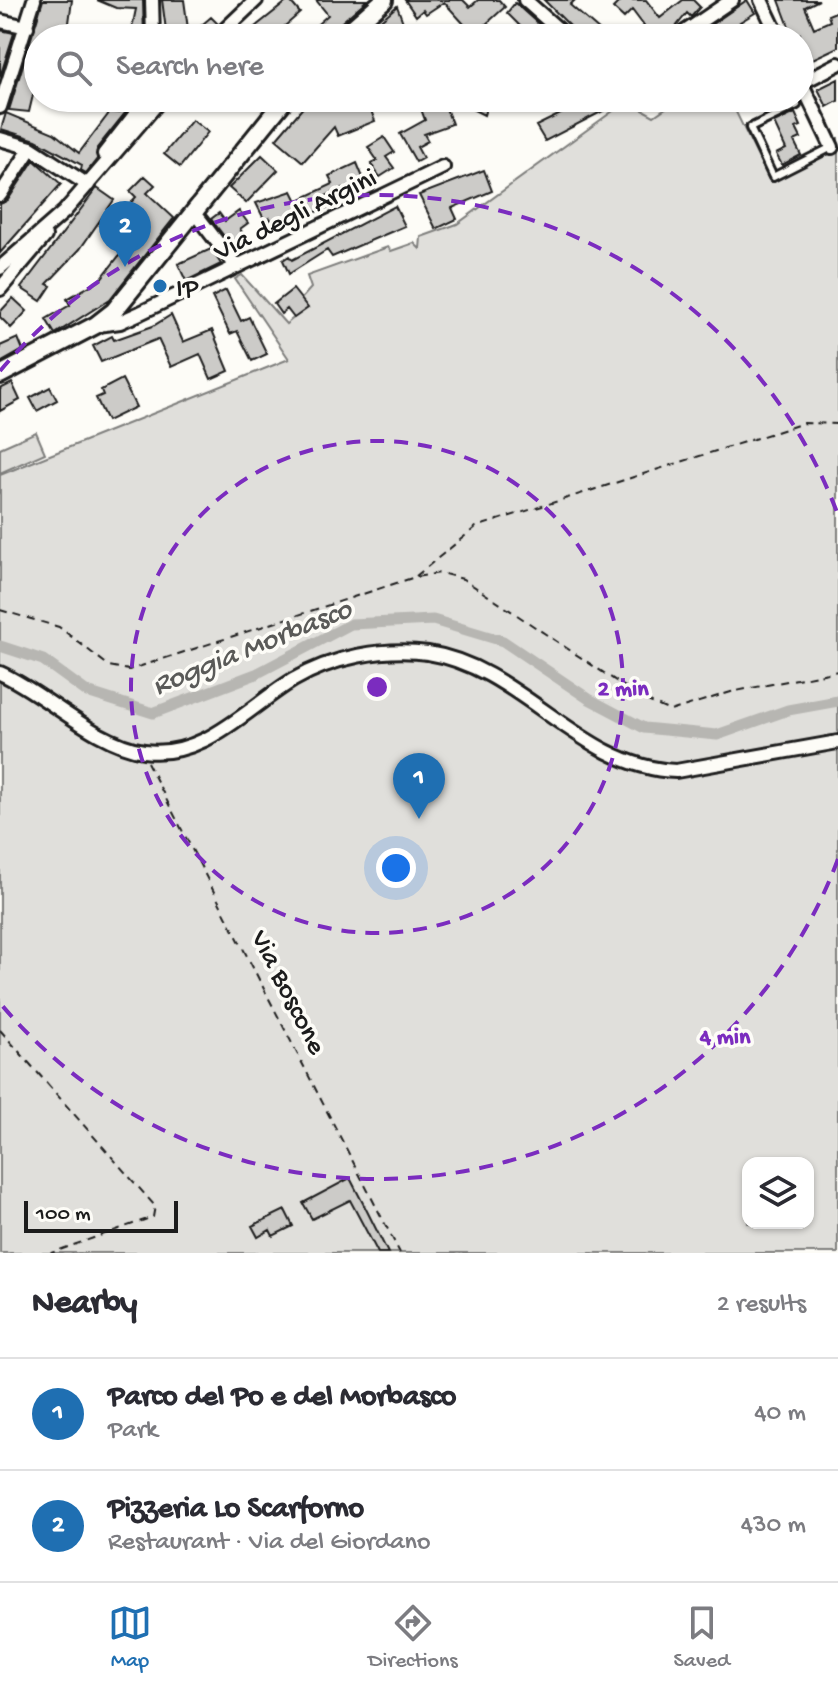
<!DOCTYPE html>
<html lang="en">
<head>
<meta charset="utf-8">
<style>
	:root { --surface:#fff; --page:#f2f2f3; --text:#2b2b33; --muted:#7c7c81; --line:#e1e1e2; --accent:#1f6fb2 }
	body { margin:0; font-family:"Gochi Hand",sans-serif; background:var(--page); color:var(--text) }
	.controls { position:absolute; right:24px; bottom:24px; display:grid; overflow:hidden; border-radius:16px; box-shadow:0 2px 6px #0004 }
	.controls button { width:72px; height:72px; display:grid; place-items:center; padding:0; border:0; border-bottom:2px solid var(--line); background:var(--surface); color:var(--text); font:40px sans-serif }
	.scale { position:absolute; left:24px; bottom:20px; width:154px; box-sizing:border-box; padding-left:8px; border:4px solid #1c1c1c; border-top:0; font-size:22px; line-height:28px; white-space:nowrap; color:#1c1c1c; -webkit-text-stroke:6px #fdfcf7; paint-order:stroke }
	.you { position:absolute; left:396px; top:868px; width:28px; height:28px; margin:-20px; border:6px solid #fff; border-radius:50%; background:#1a73e8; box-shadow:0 0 0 12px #1a73e833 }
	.badge { display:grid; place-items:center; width:52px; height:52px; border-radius:50%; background:var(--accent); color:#fff; font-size:26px; font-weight:700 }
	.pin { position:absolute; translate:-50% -66px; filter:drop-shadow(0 2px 4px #0008) }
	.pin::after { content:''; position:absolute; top:42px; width:28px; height:24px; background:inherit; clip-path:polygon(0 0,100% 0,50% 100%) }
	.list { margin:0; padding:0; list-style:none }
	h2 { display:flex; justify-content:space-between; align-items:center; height:104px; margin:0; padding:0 32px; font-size:34px }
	h2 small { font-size:26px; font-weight:400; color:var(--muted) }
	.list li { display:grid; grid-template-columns:52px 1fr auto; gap:24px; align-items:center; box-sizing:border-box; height:112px; padding:0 32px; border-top:2px solid var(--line) }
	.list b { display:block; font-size:30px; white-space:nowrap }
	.list p { margin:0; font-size:26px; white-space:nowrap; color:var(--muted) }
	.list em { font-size:26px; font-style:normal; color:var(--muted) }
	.icon { flex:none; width:44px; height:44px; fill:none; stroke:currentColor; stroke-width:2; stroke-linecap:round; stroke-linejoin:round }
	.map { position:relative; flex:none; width:838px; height:1253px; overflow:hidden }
	.search { position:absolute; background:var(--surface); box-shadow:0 2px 6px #0004; left:24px; right:24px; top:24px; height:88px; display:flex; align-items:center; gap:20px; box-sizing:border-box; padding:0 28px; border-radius:44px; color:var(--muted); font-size:30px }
	.sheet { height:328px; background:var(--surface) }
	nav { display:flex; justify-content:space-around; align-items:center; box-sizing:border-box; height:112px; border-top:2px solid var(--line); background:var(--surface); font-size:22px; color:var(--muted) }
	nav a { display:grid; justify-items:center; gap:4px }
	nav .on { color:var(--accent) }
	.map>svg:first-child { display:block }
</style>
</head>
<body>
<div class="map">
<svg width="838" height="1253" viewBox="0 0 838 1253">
	<rect width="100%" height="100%" fill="#fdfcf7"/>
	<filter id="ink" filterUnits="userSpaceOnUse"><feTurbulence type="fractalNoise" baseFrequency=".0125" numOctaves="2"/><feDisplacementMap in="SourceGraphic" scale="16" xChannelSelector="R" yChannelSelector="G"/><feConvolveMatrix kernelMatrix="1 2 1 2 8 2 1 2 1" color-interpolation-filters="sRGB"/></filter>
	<g filter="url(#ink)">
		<path fill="#e0dfdb" stroke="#7e7e7c" stroke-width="2" fill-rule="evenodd" d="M631,98h7l5,12 11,6 26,-18h66l-13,8 36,74 67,-33 2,-10v1116h-838v-778l289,-116 -54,-80 7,-4 44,49 21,-17 -6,-8 10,-11 -4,-12 81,-29 3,4 23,-8 6,6 1,-12 36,-13zM748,1163h60v60h-60z
			M36,432l9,21 -45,20v-25z"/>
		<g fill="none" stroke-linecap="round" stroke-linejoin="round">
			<path stroke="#b7b6b2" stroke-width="11" d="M0,646l43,14 44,32 66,21 103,-39 95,-50 82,-4 70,21 86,58 55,29 73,7 71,-25 50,-9"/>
		</g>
		<path fill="#cccbc8" stroke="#1c1c1c" stroke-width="2" d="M43,0h29l-5,38h-29v36l-9,38 -20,-2z
			M97,0h46l1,38h-14l6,-29 -20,-1z
			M162,0h22l5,36 22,-19 7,7 -12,14h-39z
			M289,0l11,13 -29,25h-30z
			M316,0h51l-39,34 2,4h-28l26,-23z
			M405,0h58l7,7 8,-7h21l6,7 -31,28 -30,-33 -18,12 -3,-4 -7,6z
			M544,0h31l-5,5 38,33h-26z
			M621,0h25l14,18 23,-18h10l7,7 -9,10 -4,-4 -20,25h-38l15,-12 -12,-16 -8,8 -11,-10z
			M747,0l8,13 -15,9 2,2 -31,14h-19z
			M779,0h40l-14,7 9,21 16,-7 -2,-6 10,-4v36l-34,16 -4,-29 -7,3z
			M515,3l11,10 28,25h-21l-10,-9 -16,-16z
			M397,6l7,19 -19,13h-25z
			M0,30l14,3 -14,44z
			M838,79v22l-11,6 -9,-18z
			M125,98h12l-40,50v11l-11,14 -5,-3 1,-5 -46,-25 -35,-11 5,-16 48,20 25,20 31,-41 10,1z
			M311,98h55l9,23 -37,15 -4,-9 -31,35 -27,-23z
			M417,98h25l10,26 -28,10 4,7 -11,6 6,11 -7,4 -16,-28 25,-14z
			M450,98h39l-5,17z
			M593,98h35l-83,43 -9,-15z
			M795,113l6,13 -5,2 5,10 -7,3 7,14 -19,10 -6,-11 10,-5 -12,-26z
			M192,120l16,12 -28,35 -16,-13z
			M384,137l10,15 -8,5 8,11 -14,9 -9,-13 6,-4 -9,-13z
			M262,155l16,15 -32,33 -17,-15z
			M34,160l27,24 -61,69v-49l8,-4z
			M357,163l7,17 -6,3 5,11 -15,6 -5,-12 -17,8 5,10 -56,23 -5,-11 -5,3 -9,-18 36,-12 5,10 36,-17 -4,-8z
			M484,170l8,21 -40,17 5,11 -21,10 -17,-34z
			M145,176l10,9 -8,8 27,25 -64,81 -55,35 -9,-15 24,-14 -3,-6 33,-19 40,-51 -18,-17 14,-15 -6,-6z
			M97,188l17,12 -34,49 -33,35 4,2 -10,15 -20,-13z
			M395,206l10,20 -73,31 -5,-7 -38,24 -6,-14 6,-4 3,4z
			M239,211l9,12 -8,6 6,9 -13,10 -22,-29 8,-6 6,8z
			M211,249l10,15 -35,17 -8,-17z
			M293,289l15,19 -14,10 -7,-9 -6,5 -7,-10z
			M226,290l15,31 8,-4 18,37 -15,7 -15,-30 -7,3 -18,-37z
			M13,298l14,13 -16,17 -11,-11v-5z
			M171,315l12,27 29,-12 17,41 -18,8 -11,-25 -29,13 -13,-28 -57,23 -8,-16 19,-10 2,4 39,-14z
			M18,338l5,12 -23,13v-17z
			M122,379l14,28 -29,14 -11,-23 7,-3 -2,-5z
			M12,383l8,17 -20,11v-22z
			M50,387l7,13 -20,11 -7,-13z
			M350,1178l16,31 22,44h-10l-28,-53 -38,19 -9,-16z
			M285,1210l8,16 -20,10 -3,-6 -12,7 -6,-11z"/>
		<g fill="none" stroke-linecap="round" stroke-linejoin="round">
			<defs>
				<path id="lane" d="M797,105l-47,23 23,49 59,-30"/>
				<path id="street" d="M152,0l1,38
					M525,0l43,38
					M761,0l18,38
					M0,21l27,6
					M216,38l40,-38
					M676,38l56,-38
					M800,80l32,67
					M801,83l37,-19
					M557,98h22
					M0,107l34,-107
					M0,139l31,9 57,37 2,-4
					M104,154l44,-56
					M0,195l31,-47
					M194,212l42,54
					M0,268l64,-56 98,-114
					M0,289l45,-53
					M98,325l22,-3 20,-9 303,-146
					M0,673c45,20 95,71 144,78 60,8 103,-43 149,-71 39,-23 91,-33 135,-27 93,14 153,115 248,118l162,-29"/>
				<path id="secondary" d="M341,38l43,-38
					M0,375l96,-50 18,-14 172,-213"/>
			</defs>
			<use href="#lane" stroke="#1c1c1c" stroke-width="12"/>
			<use href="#street" stroke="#1c1c1c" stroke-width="18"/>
			<use href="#secondary" stroke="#1c1c1c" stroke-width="22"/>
			<path stroke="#1c1c1c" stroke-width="2" stroke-dasharray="8 6" stroke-linecap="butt" d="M416,576l60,-49 328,-104 34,1
				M0,610l59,17 50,39 20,4 286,-93 26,-4 22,6 180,120 27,12 61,-19 107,-21
				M147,762l253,491
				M0,1030l155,176 -2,11 -102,36"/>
			<use href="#lane" stroke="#fdfcf7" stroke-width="6"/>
			<use href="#street" stroke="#fdfcf7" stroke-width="12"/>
			<use href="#secondary" stroke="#fdfcf7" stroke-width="16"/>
		</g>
	</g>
	<g fill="none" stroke="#7b2cbf" stroke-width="4" stroke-dasharray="14 10">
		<circle cx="377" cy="687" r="246"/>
		<path d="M838 859A492 492 0 0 1 0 1003M0 371A492 492 0 0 1 838 515"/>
	</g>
	<circle fill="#1f6fb2" stroke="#fdfcf7" stroke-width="3" cx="160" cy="286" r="8"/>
	<g text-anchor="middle" stroke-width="7" stroke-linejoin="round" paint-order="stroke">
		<g font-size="28" fill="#1c1c1c" stroke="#fdfcf7">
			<text transform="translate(294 212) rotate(-26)" y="10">Via degli Argini</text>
			<text transform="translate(291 991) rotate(63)" y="10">Via Boscone</text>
		</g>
		<g font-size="28" fill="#1c1c1c" stroke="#fdfcf7" text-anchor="start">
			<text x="176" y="296">IP</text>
		</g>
		<g font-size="30" font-style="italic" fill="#5a5a58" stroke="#fdfcf7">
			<text transform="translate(251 645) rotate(-22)" y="10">Roggia Morbasco</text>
		</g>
	</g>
	<circle cx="377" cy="687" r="12" fill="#7b2cbf" stroke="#fdfcf7" stroke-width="4"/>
	<g font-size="24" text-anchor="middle" font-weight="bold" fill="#7b2cbf" stroke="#fdfcf7" stroke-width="7" stroke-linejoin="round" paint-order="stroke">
		<text x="623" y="695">2 min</text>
		<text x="725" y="1043">4 min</text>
	</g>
</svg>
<div class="controls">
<button><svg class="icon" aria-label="layers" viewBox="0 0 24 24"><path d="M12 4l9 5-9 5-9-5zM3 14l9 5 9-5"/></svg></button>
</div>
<div class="scale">100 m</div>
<div class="you"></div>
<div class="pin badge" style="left:419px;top:819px">1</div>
<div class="pin badge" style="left:125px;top:267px">2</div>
<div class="search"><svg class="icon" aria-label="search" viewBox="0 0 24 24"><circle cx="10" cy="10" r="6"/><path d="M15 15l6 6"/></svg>Search here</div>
</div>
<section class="sheet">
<h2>Nearby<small>2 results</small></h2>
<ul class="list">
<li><span class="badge">1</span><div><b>Parco del Po e del Morbasco</b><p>Park</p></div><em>40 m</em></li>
<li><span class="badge">2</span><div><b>Pizzeria Lo Scarforno</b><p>Restaurant · Via del Giordano</p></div><em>430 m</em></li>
</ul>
</section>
<nav>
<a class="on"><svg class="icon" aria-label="map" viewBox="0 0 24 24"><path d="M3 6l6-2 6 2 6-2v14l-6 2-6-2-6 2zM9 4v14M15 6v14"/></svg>Map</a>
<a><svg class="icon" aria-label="directions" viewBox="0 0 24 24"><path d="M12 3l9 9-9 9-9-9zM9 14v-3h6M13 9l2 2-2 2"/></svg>Directions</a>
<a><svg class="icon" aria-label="saved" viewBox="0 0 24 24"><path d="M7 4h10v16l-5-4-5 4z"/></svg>Saved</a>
</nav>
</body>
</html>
